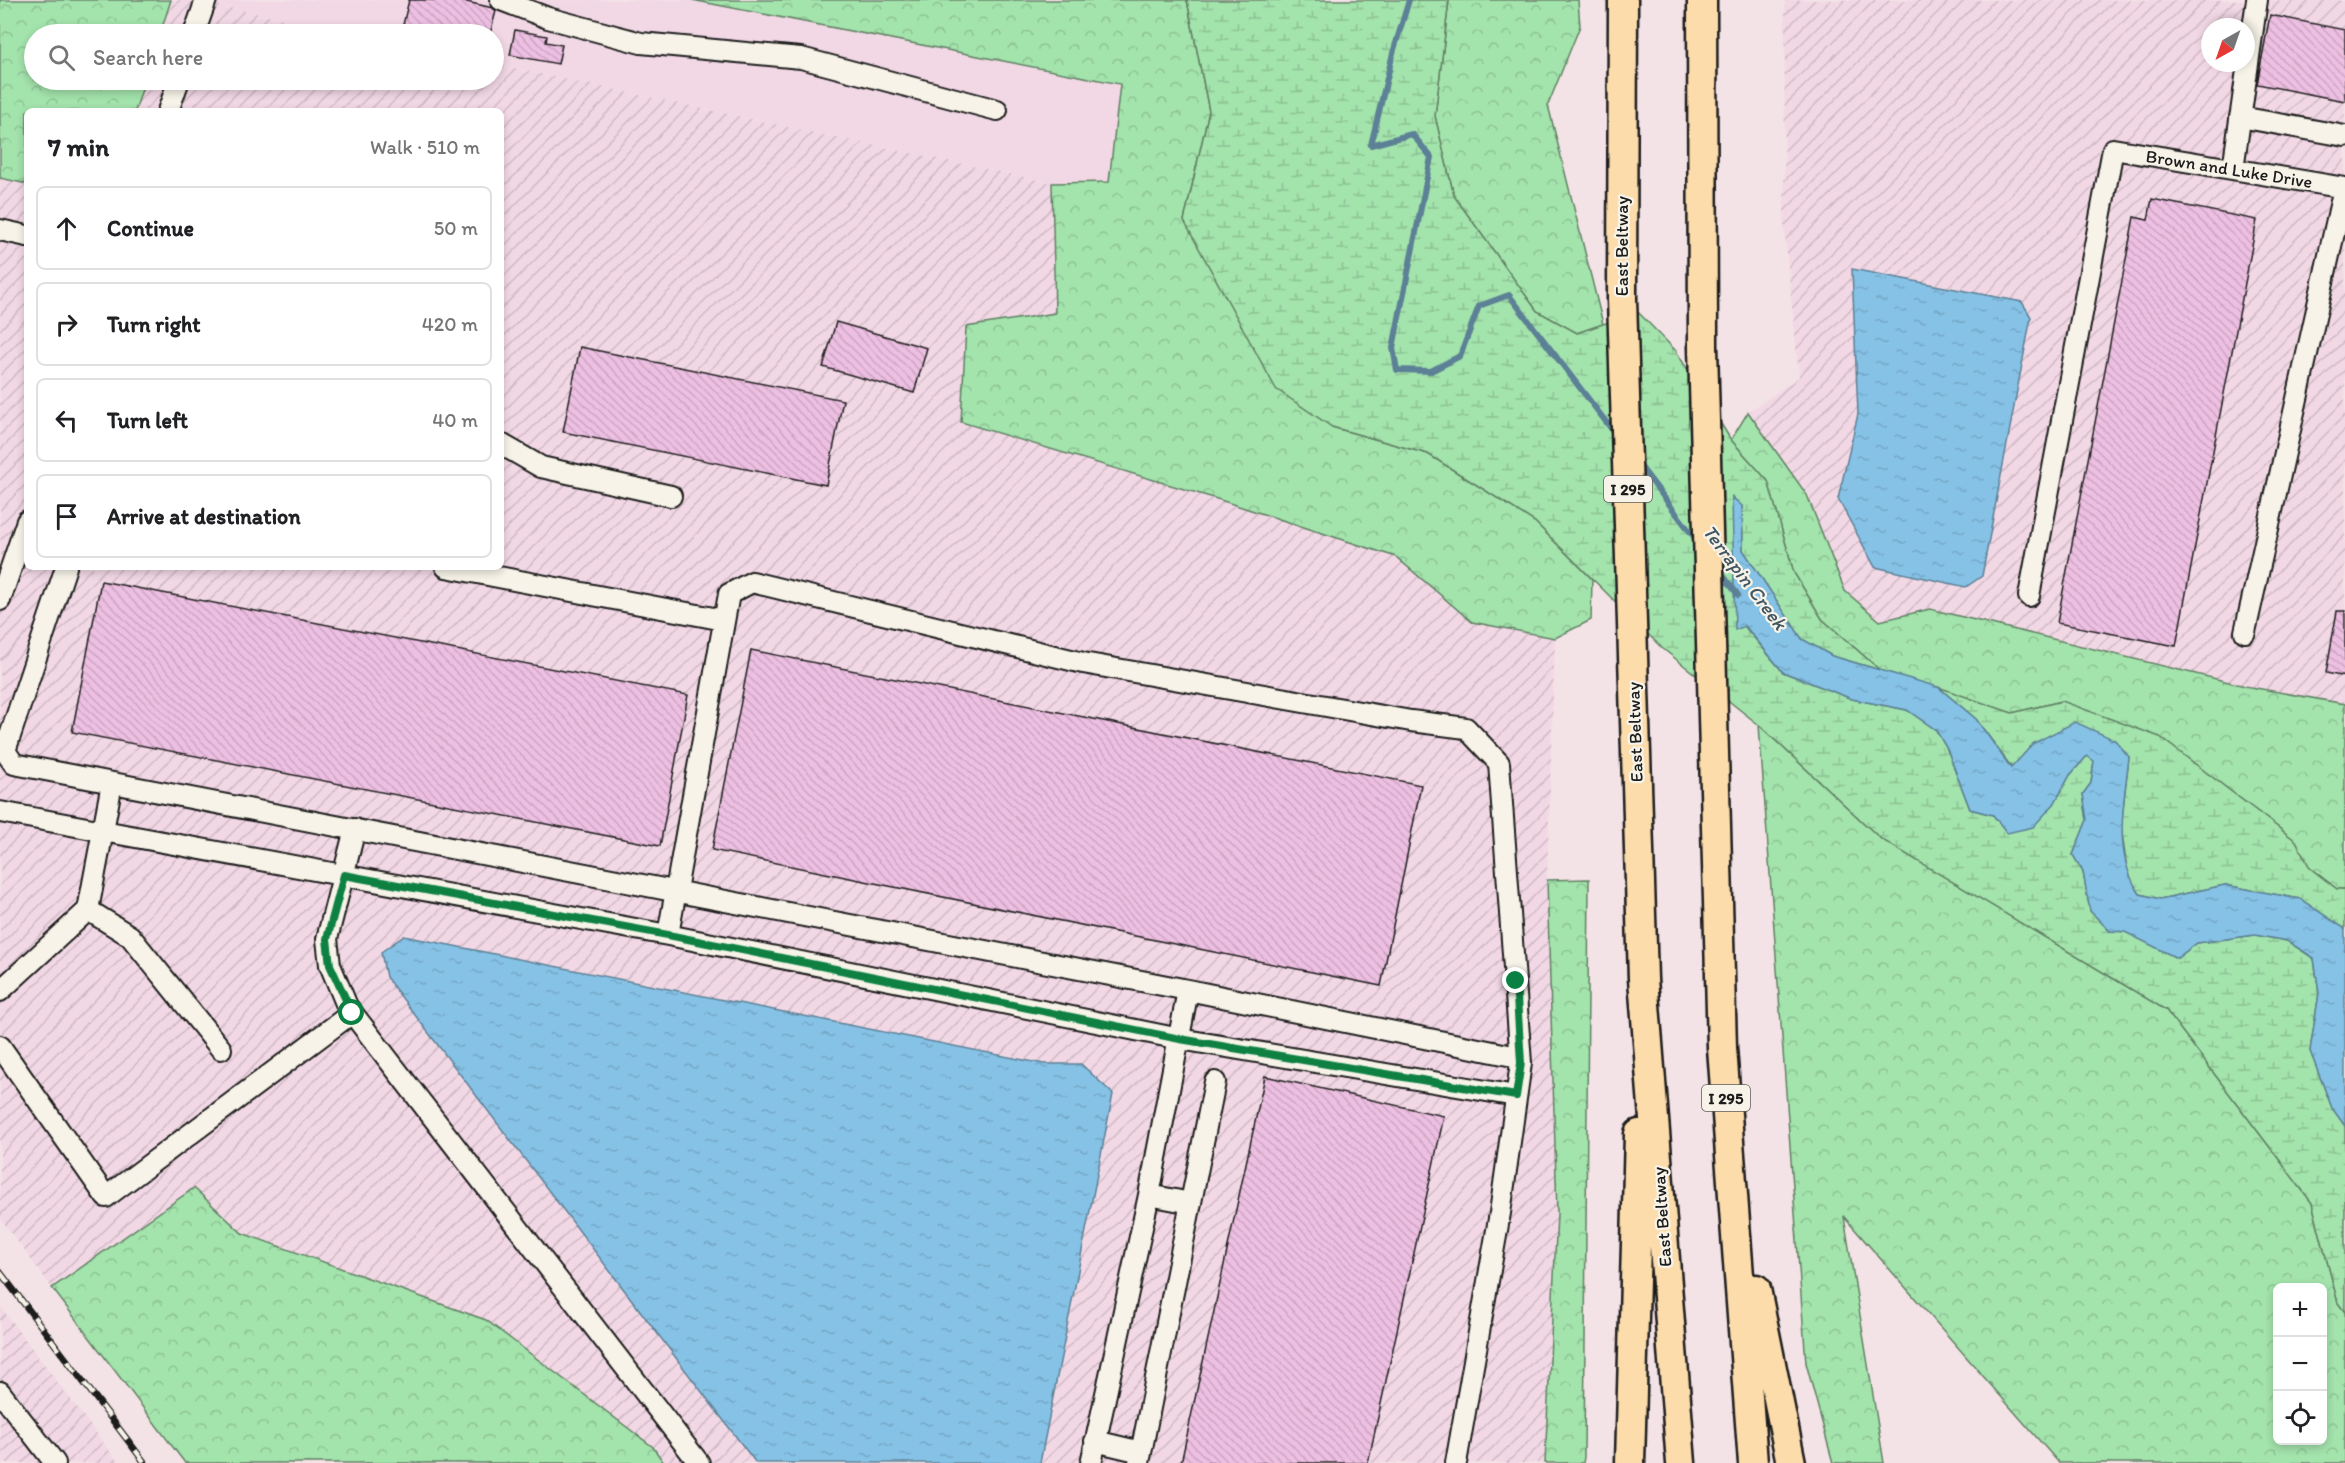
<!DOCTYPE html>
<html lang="en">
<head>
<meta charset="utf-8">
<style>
	:root { --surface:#fff; --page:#f6f6f6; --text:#202124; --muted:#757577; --line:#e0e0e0 }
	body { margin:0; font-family:Itim,sans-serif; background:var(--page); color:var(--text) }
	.controls { position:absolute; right:18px; bottom:18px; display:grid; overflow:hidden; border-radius:9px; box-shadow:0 3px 9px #0003 }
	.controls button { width:54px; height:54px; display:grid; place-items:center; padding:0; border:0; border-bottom:2px solid var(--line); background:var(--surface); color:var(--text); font:30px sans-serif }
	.compass { position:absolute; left:2201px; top:18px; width:54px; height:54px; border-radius:50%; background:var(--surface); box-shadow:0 3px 9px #0003; rotate:220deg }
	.stop { position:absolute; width:18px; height:18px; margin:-14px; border:4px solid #0b8043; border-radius:50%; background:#fff }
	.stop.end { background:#0b8043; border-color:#fff; box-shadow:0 2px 6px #0008 }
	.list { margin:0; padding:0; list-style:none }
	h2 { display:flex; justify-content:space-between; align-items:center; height:78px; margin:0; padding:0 24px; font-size:26px }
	h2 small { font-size:20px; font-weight:400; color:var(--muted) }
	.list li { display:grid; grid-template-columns:39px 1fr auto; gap:18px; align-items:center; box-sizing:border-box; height:84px; margin:0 12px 12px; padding:0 12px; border:2px solid var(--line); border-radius:9px }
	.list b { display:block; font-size:22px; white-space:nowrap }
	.list em { font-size:20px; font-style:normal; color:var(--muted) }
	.icon { flex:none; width:33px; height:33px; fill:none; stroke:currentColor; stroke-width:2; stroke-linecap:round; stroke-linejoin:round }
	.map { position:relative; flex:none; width:2345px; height:1463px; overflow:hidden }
	.search { position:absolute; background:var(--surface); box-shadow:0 3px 9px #0003; left:24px; top:24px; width:480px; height:66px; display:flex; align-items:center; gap:15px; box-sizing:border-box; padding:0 21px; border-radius:33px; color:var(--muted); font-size:22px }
	.panel { position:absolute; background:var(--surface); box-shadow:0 3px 9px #0003; left:24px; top:108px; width:480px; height:462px; border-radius:9px }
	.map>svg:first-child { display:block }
</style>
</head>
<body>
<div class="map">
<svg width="2345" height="1463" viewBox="0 0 2345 1463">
	<defs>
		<pattern id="industrial-furrows" width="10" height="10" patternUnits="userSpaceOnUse" patternTransform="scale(1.5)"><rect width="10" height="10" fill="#f2d8e5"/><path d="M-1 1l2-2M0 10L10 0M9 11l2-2" fill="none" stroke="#cfb9c4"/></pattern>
		<pattern id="forest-crowns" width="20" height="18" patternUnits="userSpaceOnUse" patternTransform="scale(1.5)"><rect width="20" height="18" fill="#a3e3ac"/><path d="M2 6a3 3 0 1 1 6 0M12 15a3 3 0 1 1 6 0" fill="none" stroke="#8cc293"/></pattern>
		<pattern id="wetland-marsh" width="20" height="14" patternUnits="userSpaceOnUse" patternTransform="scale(1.5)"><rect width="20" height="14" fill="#a3e3ac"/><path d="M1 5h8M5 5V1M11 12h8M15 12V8" fill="none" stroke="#8cc293"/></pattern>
		<pattern id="water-ripples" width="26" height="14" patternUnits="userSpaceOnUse" patternTransform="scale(1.5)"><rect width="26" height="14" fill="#86c2e6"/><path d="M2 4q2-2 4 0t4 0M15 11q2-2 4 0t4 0" fill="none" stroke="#73a6c5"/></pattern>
		<pattern id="building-back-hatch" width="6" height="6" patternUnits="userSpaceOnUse" patternTransform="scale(1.5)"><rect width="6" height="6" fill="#edbfe2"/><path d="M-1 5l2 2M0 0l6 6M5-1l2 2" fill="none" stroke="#cba4c1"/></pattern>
	</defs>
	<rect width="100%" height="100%" fill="#f4e3e6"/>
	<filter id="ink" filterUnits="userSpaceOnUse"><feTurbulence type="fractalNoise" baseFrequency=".0167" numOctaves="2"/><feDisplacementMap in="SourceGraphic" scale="12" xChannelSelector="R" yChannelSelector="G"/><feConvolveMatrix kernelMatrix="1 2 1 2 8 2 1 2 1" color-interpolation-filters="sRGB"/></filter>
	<g filter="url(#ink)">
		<path fill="#f2d8e5" d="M193,0h499l428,84 -11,98 -57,1 -558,-119v-30h-139z"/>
		<path fill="url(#industrial-furrows)" fill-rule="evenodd" d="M171,0h22l162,34h-195z
			M1785,0h560v704l-100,-18 -315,-77 -50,12 -35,-30 -38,-96 -59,-83 51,-35 -15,-151zM2210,27h36v36h-36z
			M494,64l558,119 3,130 -89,14 251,172 179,58 76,65 83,16 -8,242 10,334 -12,249h-881l-11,-16 -167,-127 -244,-87 -48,-45 -142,100 -52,-70v-1040l27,6v383h474v-456h-366l10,-31h349z
			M0,1306l119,157h-119z"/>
		<path fill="url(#forest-crowns)" stroke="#608064" stroke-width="1.5" fill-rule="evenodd" d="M0,0h171l-11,34h-126v46h111l-10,31h-108v73l-27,-6z
			M692,0h495l22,111 -25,110 148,206 96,27 107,68 57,57 -1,41 -36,18 -83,-16 -76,-65 -179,-58 -256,-77 5,-95 89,-14 -3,-130 57,-1 11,-98z
			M1449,0h129l2,26 -32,79 55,219 -26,9 -40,-22 -83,-115 -19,-80z
			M1748,412l59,83 38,96 35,30 50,-12 315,77 100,18v185h-8l-27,-21 -14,-27 -234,-140 -50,12 -132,-43 -58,-51 -28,-46 -26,-92 -37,-41z
			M1759,725l122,114 285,171 146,193 26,100 7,9v151h-286l-215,-246 40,246h-51l-27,-100zM2278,1288h44v152h-44z
			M1589,879l-5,578 -1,6h-38l12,-249 -10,-334z
			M194,1188l48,45 244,87 167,127 11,16h-479l-133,-175z"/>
		<path fill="url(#wetland-marsh)" stroke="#608064" stroke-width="1.5" d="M1187,0h262l-14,116 19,80 83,115 40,22 61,-21 38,39 55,89 37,41 26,92 28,46 58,51 -48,-14 -30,-17 -59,-89 -1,-44 -10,-9 12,129 39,46 69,27 55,11 29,20 11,19 23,60 23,6 14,17 47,-28 16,-29 17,-19 7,5 -3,22 -8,11 4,26 -14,35 10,17 7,39 20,20h15l52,27 20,-15 58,-8 32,6 27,18 5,34 -9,58 22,57 13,18v186l-7,-9 -26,-100 -146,-193 -285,-171 -122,-114 -97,-77 -127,-126 -107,-68 -96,-27 -56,-38 -92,-168 25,-110z
			M1938,687l74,26 50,-12 98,36 136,104 14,27 27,21h8v40l-45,-30 -75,-14 -65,14 -20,-5 -12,-18 -7,-50 8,-69 -95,-14 -22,25 -36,-49z"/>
		<path fill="url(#water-ripples)" stroke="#5c8095" stroke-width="1.5" d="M1852,269l170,33 9,15 -49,259 -16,11 -91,-20 -37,-68 20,-85z
			M1732,497l10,9 1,44 59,89 30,17 106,31 38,32 35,49 23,-25 41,-21 40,18 14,17c-5,46 -17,97 11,137l20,5 65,-14 75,14 45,30v197l-13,-18 -22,-57 9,-58 -5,-35 -27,-17 -32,-6 -58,8 -20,15 -52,-26 -15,-1 -20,-20 -7,-39 -10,-17 14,-35 -4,-26 8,-11 3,-22 -7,-5 -17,19 -16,29 -21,23 -26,6 -14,-18 -23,-6 -23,-60 -11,-19 -29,-20 -55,-11 -69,-27 -38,-46 -10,4z
			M404,936l640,128h37l32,30 -73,369h-284l-370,-486 -5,-25z"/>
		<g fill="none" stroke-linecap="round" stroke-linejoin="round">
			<path stroke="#5c8095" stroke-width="6" d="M1409,0l-16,53 -22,92 41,-11 19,23 -38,191 4,22 34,1 29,-15 19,-50 30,-11 107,140
				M1637,462l61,80
				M1719,570l19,25"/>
		</g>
		<path fill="url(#building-back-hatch)" stroke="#1c1c1c" stroke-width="1.5" d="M409,0h49l35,8 3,3 -6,23 -89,-1z
			M2270,15l75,15v71l-88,-17z
			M515,30l32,6 -1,6 16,3 -4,19 -48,-9z
			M2152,199l105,21 -81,426 -119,-23 77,-406 14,3z
			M836,322l91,26 -13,45 -91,-26z
			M580,347l263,53 -17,85 -263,-53z
			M101,581l587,114 -28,151 -588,-114z
			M2337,611h8v66l-19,-4z
			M751,650l670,135 -40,201 -669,-136z
			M1265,1076l179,40 -76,347h-187z"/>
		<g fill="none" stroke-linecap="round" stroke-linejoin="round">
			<defs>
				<path id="minor" d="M501,0l47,18 93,25 160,15 196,52
					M194,34l12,-34
					M168,111l11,-31
					M2240,117l105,19
					M2233,169l24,-169
					M0,230l27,6
					M501,444l40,23 130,29
					M66,567l-61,184 9,13 1174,226
					M446,567l278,53
					M2029,596l84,-447 232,39
					M0,600l27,-79
					M2245,632l99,-444
					M0,812l668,123 512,104 336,57
					M355,829l-28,110 3,26 17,41 352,457
					M88,910l42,26 91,113
					M668,935l61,-341 23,-12 331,81 328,58 55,7 33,35 22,300
					M0,991l88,-81 24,-127
					M0,1046l106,151 246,-184
					M1149,1195l42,8
					M0,1392l55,71
					M1095,1441l46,11
					M1091,1463l58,-268 39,-205 325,66 8,7 -21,150 -44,250
					M1139,1463l76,-381"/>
				<path id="highway" d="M1623,0l-1,299 21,680 38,484
					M1702,0l1,347 19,701 31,415
					M1756,1289l35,174
					M1630,1463l9,-329"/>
			</defs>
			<use href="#minor" stroke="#1c1c1c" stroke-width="24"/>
			<use href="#highway" stroke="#1c1c1c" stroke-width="33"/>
			<use href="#minor" stroke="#f7f3e8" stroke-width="20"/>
			<use href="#highway" stroke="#fddcac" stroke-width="28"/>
			<defs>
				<path id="rail" d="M0,1272l145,191"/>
			</defs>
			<use href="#rail" stroke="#1c1c1c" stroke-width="7"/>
			<use href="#rail" stroke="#f7f3e8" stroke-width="4.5" stroke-dasharray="14" stroke-linecap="butt"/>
		</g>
	</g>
	<g fill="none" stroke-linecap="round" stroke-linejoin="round" filter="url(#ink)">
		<path stroke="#0b8043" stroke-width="8" d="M352,1013l-22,-48 -3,-26 17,-64 324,60 512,104 336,57 5,-33 -5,-82"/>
	</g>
	<g text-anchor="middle" stroke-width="4.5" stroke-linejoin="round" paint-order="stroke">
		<g fill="#f7f3e8" stroke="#5e5c59" stroke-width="1.5">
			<rect x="1604" y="476" width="48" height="26" rx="4.5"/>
			<rect x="1702" y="1085" width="48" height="26" rx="4.5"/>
		</g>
		<g font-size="16" font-weight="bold" fill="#1c1c1c">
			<text x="1628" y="495">I 295</text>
			<text x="1726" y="1104">I 295</text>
		</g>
		<g font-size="18" fill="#1c1c1c" stroke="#f7f3e8">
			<text transform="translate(2229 169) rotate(9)" y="6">Brown and Luke Drive</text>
			<text transform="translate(1622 246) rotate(-90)" y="6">East Beltway</text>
			<text transform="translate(1635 732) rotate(-92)" y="6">East Beltway</text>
			<text transform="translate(1662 1217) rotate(-94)" y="6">East Beltway</text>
		</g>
		<g font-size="20" font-style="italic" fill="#415663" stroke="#f7f3e8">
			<text transform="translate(1745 577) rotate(53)" y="7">Terrapin Creek</text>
		</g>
	</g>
</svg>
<div class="controls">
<button>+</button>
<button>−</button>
<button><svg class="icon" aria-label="locate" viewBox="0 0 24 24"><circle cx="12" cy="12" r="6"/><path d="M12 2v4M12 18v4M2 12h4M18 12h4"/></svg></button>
</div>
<svg class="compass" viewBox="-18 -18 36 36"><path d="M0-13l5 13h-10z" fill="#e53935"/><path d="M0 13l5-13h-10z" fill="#757577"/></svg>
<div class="stop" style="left:352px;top:1013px"></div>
<div class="stop end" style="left:1516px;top:981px"></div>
<div class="search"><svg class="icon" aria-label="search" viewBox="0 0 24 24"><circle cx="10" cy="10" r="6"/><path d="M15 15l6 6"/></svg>Search here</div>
<section class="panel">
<h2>7 min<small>Walk · 510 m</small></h2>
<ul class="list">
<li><svg class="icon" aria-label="ahead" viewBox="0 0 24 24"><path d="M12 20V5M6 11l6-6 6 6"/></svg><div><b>Continue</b></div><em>50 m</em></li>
<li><svg class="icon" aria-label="right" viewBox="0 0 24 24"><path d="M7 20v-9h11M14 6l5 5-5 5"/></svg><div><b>Turn right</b></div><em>420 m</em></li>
<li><svg class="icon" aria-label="left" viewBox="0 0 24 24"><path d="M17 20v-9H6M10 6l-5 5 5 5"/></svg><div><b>Turn left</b></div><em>40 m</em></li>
<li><svg class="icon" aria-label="arrive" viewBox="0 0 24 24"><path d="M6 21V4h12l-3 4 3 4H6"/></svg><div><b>Arrive at destination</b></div></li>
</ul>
</section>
</div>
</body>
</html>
